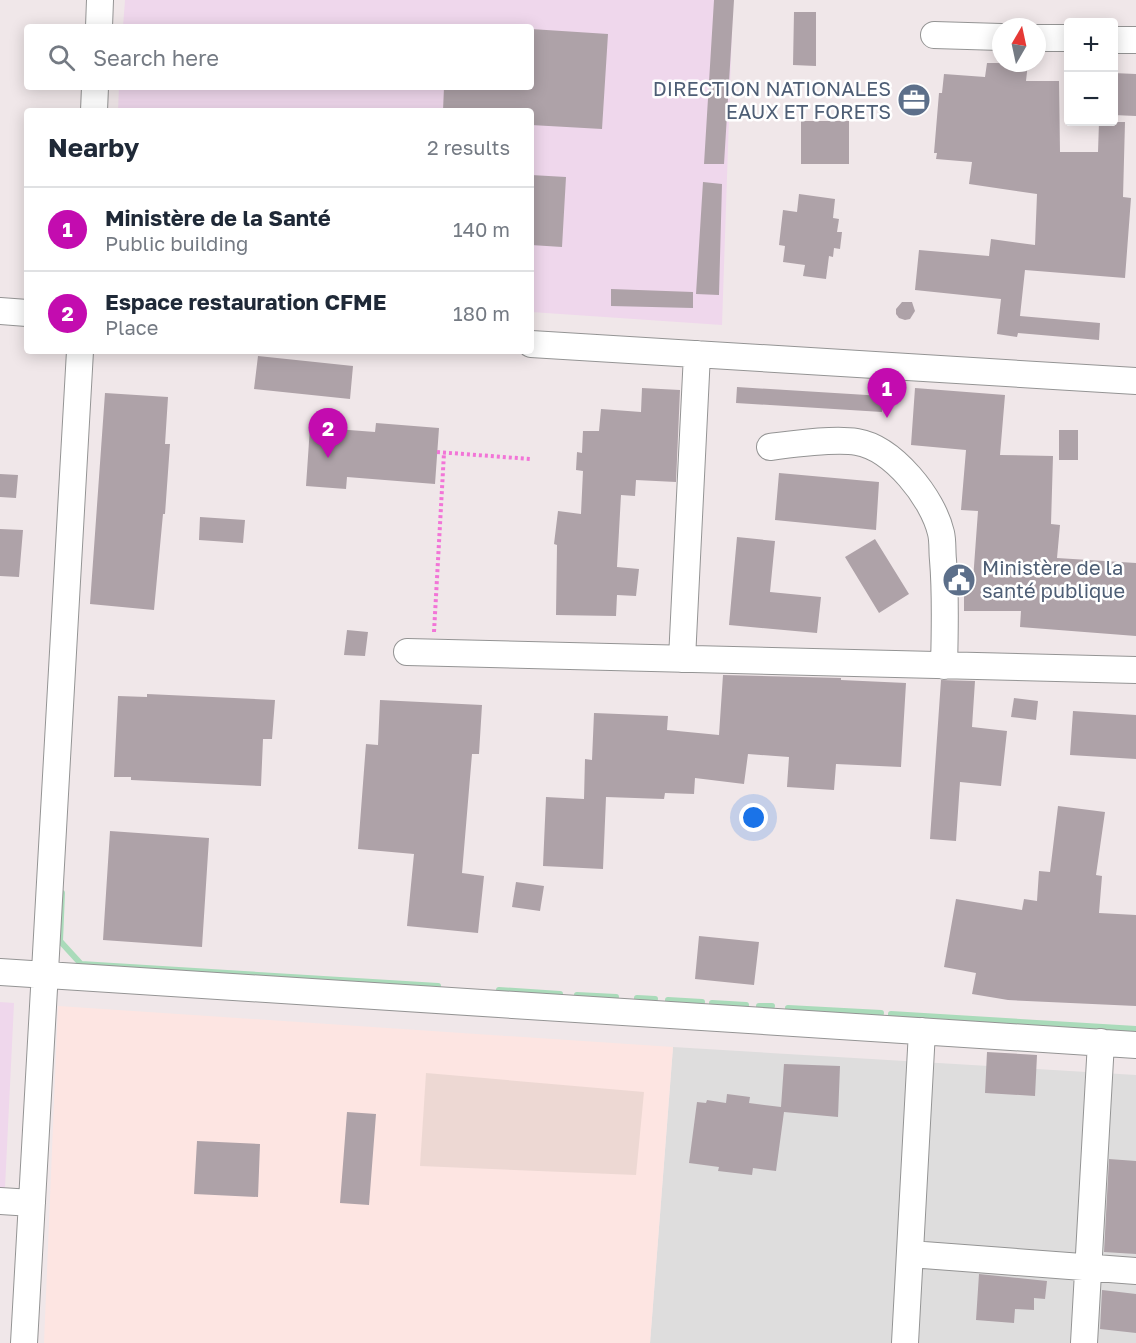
<!DOCTYPE html>
<html lang="en">
<head>
<meta charset="utf-8">
<style>
	:root { --surface:#fff; --page:#f2f2f3; --text:#1f2937; --muted:#747a83; --line:#e0e1e3; --accent:#c30caf }
	body { margin:0; font-family:"Golos Text",sans-serif; background:var(--page); color:var(--text) }
	.controls { position:absolute; right:18px; top:18px; display:grid; overflow:hidden; border-radius:6px; box-shadow:0 3px 15px #0003 }
	.controls button { width:54px; height:54px; display:grid; place-items:center; padding:0; border:0; border-bottom:2px solid var(--line); background:var(--surface); color:var(--text); font:30px sans-serif }
	.compass { position:absolute; left:992px; top:18px; width:54px; height:54px; border-radius:50%; background:var(--surface); box-shadow:0 3px 15px #0003; rotate:9deg }
	.you { position:absolute; left:754px; top:818px; width:21px; height:21px; margin:-15px; border:4px solid #fff; border-radius:50%; background:#1a73e8; box-shadow:0 0 0 9px #1a73e833 }
	.badge { display:grid; place-items:center; width:39px; height:39px; border-radius:50%; background:var(--accent); color:#fff; font-size:20px; font-weight:700 }
	.pin { position:absolute; translate:-50% -50px; filter:drop-shadow(0 2px 3px #0008) }
	.pin::after { content:''; position:absolute; top:32px; width:21px; height:18px; background:inherit; clip-path:polygon(0 0,100% 0,50% 100%) }
	.list { margin:0; padding:0; list-style:none }
	h2 { display:flex; justify-content:space-between; align-items:center; height:78px; margin:0; padding:0 24px; font-size:26px }
	h2 small { font-size:20px; font-weight:400; color:var(--muted) }
	.list li { display:grid; grid-template-columns:39px 1fr auto; gap:18px; align-items:center; box-sizing:border-box; height:84px; padding:0 24px; border-top:2px solid var(--line) }
	.list b { display:block; font-size:22px; white-space:nowrap }
	.list p { margin:0; font-size:20px; white-space:nowrap; color:var(--muted) }
	.list em { font-size:20px; font-style:normal; color:var(--muted) }
	.icon { flex:none; width:33px; height:33px; fill:none; stroke:currentColor; stroke-width:2; stroke-linecap:round; stroke-linejoin:round }
	.map { position:relative; flex:none; width:1136px; height:1343px; overflow:hidden }
	.search { position:absolute; background:var(--surface); box-shadow:0 3px 15px #0003; left:24px; top:24px; width:510px; height:66px; display:flex; align-items:center; gap:15px; box-sizing:border-box; padding:0 21px; border-radius:6px; color:var(--muted); font-size:22px }
	.panel { position:absolute; background:var(--surface); box-shadow:0 3px 15px #0003; left:24px; top:108px; width:510px; height:246px; border-radius:6px }
	.map>svg:first-child { display:block }
</style>
</head>
<body>
<div class="map">
<svg width="1136" height="1343" viewBox="0 0 1136 1343">
	<rect width="100%" height="100%" fill="#f0e7e9"/>
	<path fill="#dedddd" d="M673,1047l463,28v268h-486z"/>
	<path fill="#efd7ec" d="M125,0h608l-11,325 -191,-13v-201h-413l1,-24h412v-60h-408z
		M0,1002l14,1 -9,185h-5z"/>
	<path fill="#fde5e2" d="M58,1006l615,41 -23,296h-606z"/>
	<path fill="#edd8d3" d="M426,1073l218,19 -8,83 -216,-9z"/>
	<g fill="none" stroke-linecap="round" stroke-linejoin="round">
		<path stroke="#aadbba" stroke-width="6" d="M62,893l-2,48 21,23 357,22
			M499,990l61,4
			M577,995l39,2
			M637,998l18,1
			M668,1000l34,2
			M712,1003l34,2
			M759,1006h13
			M788,1008l93,5
			M891,1014l245,15"/>
	</g>
	<path fill="#aea2a8" d="M714,0h20l-10,164h-20z
		M794,12h22v54l-23,-1z
		M531,29l77,5 -6,95 -71,-4v-14h-88l1,-24h87z
		M987,63h41l-2,18h33l1,71h38l1,-30h26l-2,75 8,1 -6,80 -100,-8 -5,46 80,7 -1,17 -81,-7 -1,4 -20,-3 4,-35 -86,-9 4,-40 70,6 2,-17 44,6 2,-51 -68,-10 3,-22 -36,-3 1,-6h-3l5,-60h3l2,-19 41,3z
		M1113,73l23,1v42l-23,-1z
		M801,121h48v43h-48z
		M531,175l35,2 -4,70 -31,-2z
		M703,182l19,2 -3,111 -23,-1z
		M799,194l36,5 -2,19 6,1 -2,13h5l-2,17 -6,-1 -1,9 -4,-1 -3,23 -23,-3 2,-11 -22,-3 2,-16 -6,-1 4,-35 14,2z
		M611,289l82,3v16l-82,-2z
		M902,302h10l3,9 -5,8 -5,1 -6,-2 -3,-4v-5z
		M258,356l95,10 -3,33 -96,-10z
		M737,387l146,9 -1,16 -146,-9z
		M642,388l38,2 -4,92 -40,-2 -1,16 -14,-1 -4,72 22,2 -3,27 -19,-1 -1,21 -60,-1 1,-70 -3,-1 4,-33 23,3 2,-43 -7,-1 1,-18 5,1 1,-22h16l2,-22 40,3z
		M915,388l90,7 -5,60 53,1 -2,68 9,1 -3,33 79,5v73l-116,-9 1,-16h-57v-31h9l5,-69 -17,-1 5,-60 -55,-5z
		M105,393l63,4 -3,47h5l-5,70h-2l-9,96 -64,-6z
		M376,423l63,5 -4,56 -88,-7 -1,12 -40,-3 4,-59 65,5z
		M1059,430h19v30h-19z
		M779,473l100,9 -3,48 -101,-10z
		M0,474l18,1 -2,23 -16,-1z
		M200,517l45,3 -2,23 -44,-3z
		M0,529l23,1 -4,47 -19,-1z
		M737,537l38,4 -5,51 51,5 -4,36 -88,-8z
		M875,539l34,55 -30,19 -34,-56z
		M347,630l21,2 -3,24 -21,-1z
		M723,675l118,3v2l65,3 -5,84 -65,-3 -2,26 -47,-3 2,-30 -41,-3 -4,30 -49,-6 -1,16 -29,-1 -1,6 -58,-2 -3,72 -60,-3 3,-69 38,2 1,-40 7,1 2,-47 74,3 -1,14 52,5z
		M941,680l34,1 -3,46 35,4 -6,55 -41,-4 -4,59 -26,-2z
		M147,694l128,6 -3,39h-9l-2,47 -130,-6v-3h-17l4,-81 29,1z
		M1014,698l24,3 -2,19 -25,-3z
		M380,700l102,5 -3,49h-7l-10,119 22,3 -6,57 -71,-7 7,-72 -56,-5 8,-105 12,1z
		M1073,711l63,4v44l-66,-4z
		M1058,806l47,6 -9,63 6,1 -3,37 37,2v91l-128,-6 -36,-6 4,-21 -32,-6 12,-68 66,11 2,-11 13,2 2,-30 11,1z
		M110,831l99,7 -7,109 -99,-7z
		M516,882l28,4 -4,25 -28,-4z
		M699,936l60,6 -5,43 -59,-6z
		M987,1052l50,3 -2,41 -50,-3z
		M784,1064l56,2 -2,51 -54,-5 -8,59 -23,-3 -1,7 -34,-4 1,-4 -30,-4 8,-61 9,1 1,-3 19,3 1,-9 23,3 -1,6 32,4z
		M347,1112l29,2 -7,91 -29,-2z
		M197,1141l63,3 -2,53 -64,-3z
		M1109,1159l27,2v93l-32,-2z
		M979,1274l68,7 -2,18 -11,-1v12l-19,-1 -1,14 -38,-3z
		M1102,1290l34,4v39l-36,-4z"/>
	<g fill="none" stroke-linecap="round" stroke-linejoin="round">
		<defs>
			<path id="minor" d="M99,27l1,-27
				M934,35l67,2
				M1037,38h31
				M1114,40h22
				M94,111l1,-24
				M0,311l27,2
				M531,344l605,37
				M770,447c24,-3 64,-9 87,-5 36,6 76,56 84,91 2,8 1,18 2,27 3,35 2,70 1,106
				M407,652l729,18
				M682,659l15,-305
				M0,972l1136,73
				M0,1201l32,2
				M910,1254l226,17
				M24,1343l56,-992
				M905,1343l17,-312
				M1084,1343l17,-301"/>
		</defs>
		<use href="#minor" stroke="#949494" stroke-width="28"/>
		<path stroke="#f275d7" stroke-width="4" stroke-dasharray="3 3" stroke-linecap="butt" d="M437,452l93,7
			M434,632l10,-179"/>
		<use href="#minor" stroke="#fff" stroke-width="26"/>
	</g>
	<defs>
		<symbol id="office-disc" viewBox="-11 -11 22 22"><circle r="9.5" fill="#5c6f8a" stroke="#fff"/><path d="M-6-3h4V-5.5h4V-3h4V5H-6ZM-1-4.5V-3h2v-1.5ZM-6 0V1H6V0Z" fill="#fff"/></symbol>
		<symbol id="civic-disc" viewBox="-11 -11 22 22"><circle r="9.5" fill="#5c6f8a" stroke="#fff"/><path d="M-.6-6.5H3V-4.5H.6V-3L4-1V1h2V6H-6V1h2V-1L-.6-3ZM-1.2 2.5V6h2.4V2.5Z" fill="#fff"/></symbol>
	</defs>
	<g fill-rule="evenodd">
		<use href="#office-disc" x="895" y="81" width="38" height="38"/>
		<use href="#civic-disc" x="940" y="561" width="38" height="38"/>
	</g>
	<g text-anchor="middle" stroke-width="5" stroke-linejoin="round" paint-order="stroke">
		<g font-size="20" fill="#4e5e75" stroke="#fff" text-anchor="end">
			<text x="891" y="96">DIRECTION NATIONALES<tspan x="891" dy="23">EAUX ET FORETS</tspan></text>
			<text x="982" y="575" text-anchor="start">Ministère de la<tspan x="982" dy="23">santé publique</tspan></text>
		</g>
	</g>
</svg>
<div class="controls">
<button>+</button>
<button>−</button>
</div>
<svg class="compass" viewBox="-18 -18 36 36"><path d="M0-13l5 13h-10z" fill="#e53935"/><path d="M0 13l5-13h-10z" fill="#747a83"/></svg>
<div class="you"></div>
<div class="pin badge" style="left:887px;top:418px">1</div>
<div class="pin badge" style="left:328px;top:458px">2</div>
<div class="search"><svg class="icon" aria-label="search" viewBox="0 0 24 24"><circle cx="10" cy="10" r="6"/><path d="M15 15l6 6"/></svg>Search here</div>
<section class="panel">
<h2>Nearby<small>2 results</small></h2>
<ul class="list">
<li><span class="badge">1</span><div><b>Ministère de la Santé</b><p>Public building</p></div><em>140 m</em></li>
<li><span class="badge">2</span><div><b>Espace restauration CFME</b><p>Place</p></div><em>180 m</em></li>
</ul>
</section>
</div>
</body>
</html>
